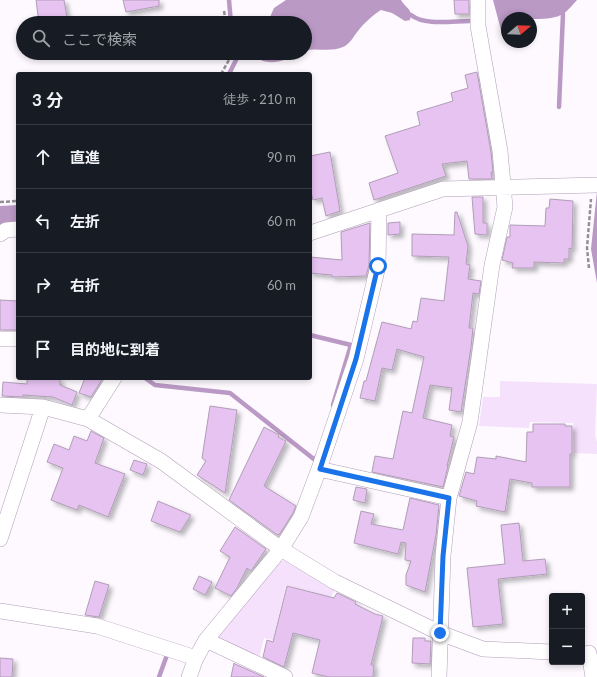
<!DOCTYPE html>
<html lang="ja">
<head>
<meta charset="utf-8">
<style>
	:root { --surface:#171b24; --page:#242831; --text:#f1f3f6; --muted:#9ea1a6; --line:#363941 }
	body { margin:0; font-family:Lato,"Noto Sans JP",sans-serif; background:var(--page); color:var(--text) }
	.controls { position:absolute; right:12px; bottom:12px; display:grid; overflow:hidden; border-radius:4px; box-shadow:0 2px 6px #0003 }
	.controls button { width:36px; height:36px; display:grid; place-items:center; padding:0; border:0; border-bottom:1px solid var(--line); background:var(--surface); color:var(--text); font:20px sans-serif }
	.compass { position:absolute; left:501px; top:12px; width:36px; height:36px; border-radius:50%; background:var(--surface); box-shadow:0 2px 6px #0003; rotate:71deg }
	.stop { position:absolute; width:12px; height:12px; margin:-9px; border:3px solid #1a73e8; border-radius:50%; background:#fff }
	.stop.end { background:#1a73e8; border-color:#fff; box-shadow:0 1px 4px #0008 }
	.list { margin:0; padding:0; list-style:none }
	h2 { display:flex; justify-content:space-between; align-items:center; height:52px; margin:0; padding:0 16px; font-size:17px }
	h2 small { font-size:13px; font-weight:400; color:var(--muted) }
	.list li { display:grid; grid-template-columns:26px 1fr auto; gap:12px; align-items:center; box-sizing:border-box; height:64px; padding:0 16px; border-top:1px solid var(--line) }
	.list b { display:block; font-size:15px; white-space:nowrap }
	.list em { font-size:13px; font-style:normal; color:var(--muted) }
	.icon { flex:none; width:22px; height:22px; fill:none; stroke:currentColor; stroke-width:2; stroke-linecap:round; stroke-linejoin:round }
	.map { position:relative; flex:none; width:597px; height:677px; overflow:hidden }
	.search { position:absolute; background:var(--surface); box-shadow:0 2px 6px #0003; left:16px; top:16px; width:296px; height:44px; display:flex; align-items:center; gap:10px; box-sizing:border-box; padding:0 14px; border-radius:22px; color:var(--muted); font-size:15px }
	.panel { position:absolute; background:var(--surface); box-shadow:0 2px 6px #0003; left:16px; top:72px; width:296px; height:308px; border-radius:4px }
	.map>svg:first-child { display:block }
</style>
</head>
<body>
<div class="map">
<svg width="597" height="677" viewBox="0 0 597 677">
	<defs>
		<filter id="shadow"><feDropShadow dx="3.5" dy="3.5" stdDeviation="2" flood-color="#0004"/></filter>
	</defs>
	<rect width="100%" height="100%" fill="#fdf9ff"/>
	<path fill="#f6e1fd" d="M500,381l97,3 -2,51 2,7v12l-23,-1 -1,-30 -43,-1 -1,6 -50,-2 4,-29h17z
		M285,560l50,30 -4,7 -45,-12 -13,55 -9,-2 -5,21 -39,-18 -2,-7 60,-72z"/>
	<path fill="#ba99c5" d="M286,0h115c5,9 12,8 9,20l-5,1 -13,-8 -11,-3c-8,5 -17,13 -23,21 -5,6 -8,13 -15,16 -11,5 -26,1 -38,3v-27h-33l-2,-6 4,-9z
		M493,0h84c-4,4 -9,11 -14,14 -13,8 -41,4 -56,4v18l-5,-2z
		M255,53h44c-12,8 -34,15 -45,2z
		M597,191v92l-6,-34z
		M18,205v20l-18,4v-23z"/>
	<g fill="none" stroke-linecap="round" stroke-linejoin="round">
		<path stroke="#ba99c5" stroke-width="4.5" d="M229,0l2,23
			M411,15c14,11 41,6 59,6
			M229,74l7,-14 -1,-7
			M559,107l4,-93
			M310,335l41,10 -18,60
			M145,378l10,7 75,8 85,67 2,-4
			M159,677l8,-22"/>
	</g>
	<path fill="#e6c3f1" stroke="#b09db6" filter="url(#shadow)" d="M36,0h28l4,23h-29z
		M123,0h36v6l-33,6z
		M454,0h15v14h-14z
		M477,72l14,80 2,20h-2l1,7h-23l-2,-18 -25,3 4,12 -72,24 -5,-17 29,-10 -13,-37 35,-11 -3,-13 36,-11 -2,-8 17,-5 -3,-13z
		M330,152l10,59 -14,5 -4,-18 -9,2 -2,-8h-1v-36z
		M472,197h11v26h4v12l-12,-1z
		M550,199l23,2 -1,48 -3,-1v11h-5v4l-30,-1v6h-22l1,-5 -11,-3 5,-23h3v-12l35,1 1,-18h3z
		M455,212h2l11,34 -2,18 4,1 -2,14 13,2 -2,13 -6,-1 -4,35h4l-2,19 -10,65 -12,-2 3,-22 -22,-3 -7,33 29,7 -2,11 4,1 -7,29h1l-5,21 -71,-15 3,-16 18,3 10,-48 9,2 12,-56 -27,-8 -5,21 -10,-2 -7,33 -15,-3 4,-17h2l16,-59 29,7 2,-8 4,1 4,-24 23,3 5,-44 -37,-1v-22l42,1z
		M400,222v12l-12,1v-12z
		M370,223l-1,42 -3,11 -34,1v-2l-22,-2v-16l32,3 -1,-28z
		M0,300l18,1v29h-18z
		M27,378h33v7l17,7 -5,13 -19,-8 -30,-2v2l-21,-1 1,-14 24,2z
		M85,378h18l-12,19 -12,-4z
		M210,406l27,4 -12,83 -28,-18 9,-14 -4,-3z
		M533,424h32v2h7v28h-2v33h-38v-4l-22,-4 -5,33 -29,-6 1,-5 -18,-5 7,-24 8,2 3,-17 19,2v-3l30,6 1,-30h6z
		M264,427l15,8 -1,2 8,4 -22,45 32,20 -3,7 -14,22 -3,-1 -47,-34z
		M91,431l13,7 -9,25 30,11 -17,43 -29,-12 -2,5 -26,-10 12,-32 -16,-6 7,-18 15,6 5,-14 13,5z
		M134,460l13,4 -4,11 -13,-5z
		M356,487l11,2 -2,14 -12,-3z
		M410,498l29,7 -3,30 -11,57 -19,-7v-10l5,-14 -6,-1 1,-17 -5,-1 -3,12 -44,-11 7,-32 13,3 -3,10 32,6z
		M158,501l33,14 -11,17 -29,-11z
		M519,523l4,38 22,-2 2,15 -49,5 5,45 -30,3 -6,-59 38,-4 -4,-39z
		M235,527l31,22 -15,22 -4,-3 -10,20 -6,8 -16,-8 15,-31 -10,-6z
		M199,576l13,6 -7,13 -12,-6z
		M95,581l14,4 -10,32 -14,-2z
		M287,586l47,12 3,-5 19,9 -1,2 20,10 8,2 -12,49h3l-1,12h-44l-17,-4 8,-33 -27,-7 -9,34 -21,-10 4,-17 6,2z
		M413,638h12v3h6l-1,23 -18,-1z
		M0,658l13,1 -1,18h-12z
		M234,663l1,1 29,13h-33z"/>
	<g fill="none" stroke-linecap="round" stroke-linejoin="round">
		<defs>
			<path id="minor" d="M310,233l133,-44 154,-4
				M0,234l6,-4 12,-1
				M0,339h18
				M0,405l43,2 45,12 73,42 120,88 54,33 105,51 43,16 69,3
				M88,419l26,-41
				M319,469l130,29
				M0,539l43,-132
				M0,611l97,15 99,32
				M206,640l79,37
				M589,653l4,24
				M189,677l7,-19 10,-18 75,-91 20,-32 18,-48 37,-110 22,-93 1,-56
				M439,677l4,-121 6,-58 21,-76 22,-157 13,-58 -5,-56 -22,-125v-26"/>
		</defs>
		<use href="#minor" stroke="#b29eb8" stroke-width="16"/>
		<path stroke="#948f96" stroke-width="2.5" stroke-dasharray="4 2" stroke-linecap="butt" d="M224,11l2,12
			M221,74l9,-16 -1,-5
			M0,202l18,-1
			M589,268l-2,-20 4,-49"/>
		<use href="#minor" stroke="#fff" stroke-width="15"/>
	</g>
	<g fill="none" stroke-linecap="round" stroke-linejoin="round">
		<path stroke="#1a73e8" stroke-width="5" d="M378,266l-22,93 -36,110 129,29 -6,58 -3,77"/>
	</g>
</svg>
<div class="controls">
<button>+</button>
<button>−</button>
</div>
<svg class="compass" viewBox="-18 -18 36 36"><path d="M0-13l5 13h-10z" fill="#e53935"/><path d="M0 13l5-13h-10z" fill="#9ea1a6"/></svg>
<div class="stop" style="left:378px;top:266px"></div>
<div class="stop end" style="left:440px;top:633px"></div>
<div class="search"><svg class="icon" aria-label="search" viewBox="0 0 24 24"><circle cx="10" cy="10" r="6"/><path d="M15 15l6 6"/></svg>ここで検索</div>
<section class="panel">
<h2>3 分<small>徒歩 · 210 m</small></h2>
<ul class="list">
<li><svg class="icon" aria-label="ahead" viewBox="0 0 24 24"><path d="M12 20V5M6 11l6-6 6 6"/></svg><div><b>直進</b></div><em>90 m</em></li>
<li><svg class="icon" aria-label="left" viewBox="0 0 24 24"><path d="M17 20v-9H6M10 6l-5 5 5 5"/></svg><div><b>左折</b></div><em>60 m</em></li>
<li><svg class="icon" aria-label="right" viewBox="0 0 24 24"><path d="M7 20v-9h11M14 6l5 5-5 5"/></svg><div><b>右折</b></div><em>60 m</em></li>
<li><svg class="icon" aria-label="arrive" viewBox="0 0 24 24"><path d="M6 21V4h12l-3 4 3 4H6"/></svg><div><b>目的地に到着</b></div></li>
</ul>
</section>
</div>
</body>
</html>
